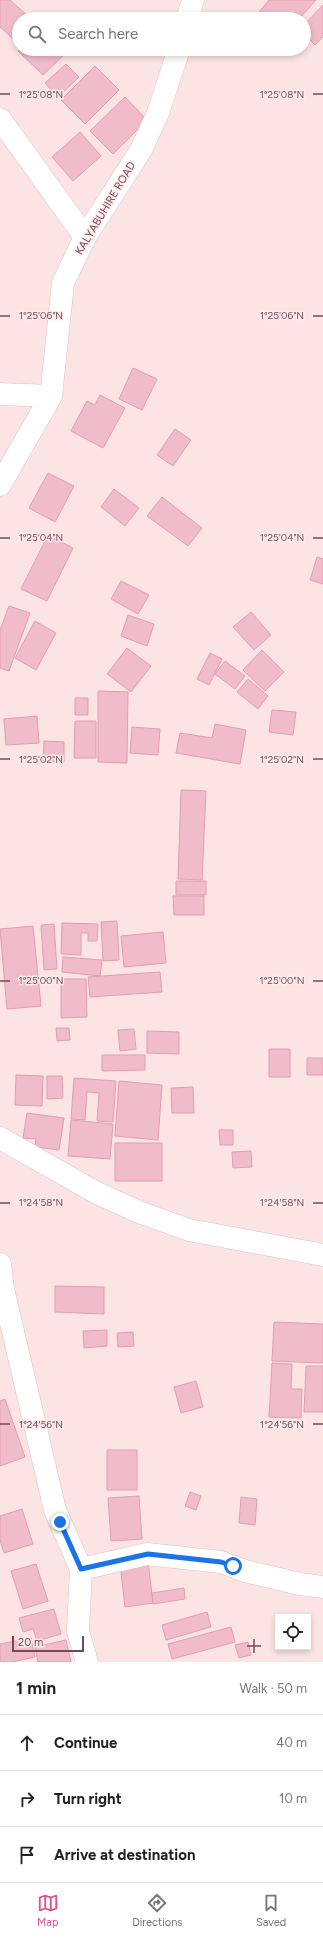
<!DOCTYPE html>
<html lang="en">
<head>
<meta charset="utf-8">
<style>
	:root { --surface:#fff; --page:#f6f6f6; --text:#202124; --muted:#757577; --line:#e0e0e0; --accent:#e34c8f }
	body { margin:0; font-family:Figtree,sans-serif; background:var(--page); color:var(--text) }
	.controls { position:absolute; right:12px; bottom:12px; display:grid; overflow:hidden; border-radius:0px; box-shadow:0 2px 6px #0003 }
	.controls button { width:36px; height:36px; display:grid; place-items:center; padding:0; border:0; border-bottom:1px solid var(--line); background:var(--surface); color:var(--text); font:20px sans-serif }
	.scale { position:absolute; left:12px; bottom:10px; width:72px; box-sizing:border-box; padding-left:4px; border:2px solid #744a57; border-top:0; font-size:11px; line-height:14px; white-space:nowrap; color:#744a57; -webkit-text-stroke:3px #ffeaeb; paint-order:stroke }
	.stop { position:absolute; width:12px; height:12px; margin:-9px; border:3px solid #1a73e8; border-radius:50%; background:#fff }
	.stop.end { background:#1a73e8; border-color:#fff; box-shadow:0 1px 4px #0008 }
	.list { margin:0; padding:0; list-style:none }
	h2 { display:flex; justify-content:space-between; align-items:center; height:52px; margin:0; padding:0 16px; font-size:17px }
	h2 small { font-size:13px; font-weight:400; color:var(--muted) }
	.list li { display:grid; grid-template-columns:26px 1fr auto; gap:12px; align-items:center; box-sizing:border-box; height:56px; padding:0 16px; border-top:1px solid var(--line) }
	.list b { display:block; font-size:15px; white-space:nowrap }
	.list em { font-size:13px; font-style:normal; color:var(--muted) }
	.icon { flex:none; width:22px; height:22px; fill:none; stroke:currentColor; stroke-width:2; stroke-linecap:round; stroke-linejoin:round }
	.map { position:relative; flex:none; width:323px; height:1662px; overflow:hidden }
	.search { position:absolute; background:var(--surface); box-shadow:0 2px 6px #0003; left:12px; right:12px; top:12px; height:44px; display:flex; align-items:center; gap:10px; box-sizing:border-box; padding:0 14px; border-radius:22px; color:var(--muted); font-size:15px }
	.sheet { height:220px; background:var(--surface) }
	nav { display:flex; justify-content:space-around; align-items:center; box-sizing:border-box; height:56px; border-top:1px solid var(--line); background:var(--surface); font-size:11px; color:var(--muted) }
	nav a { display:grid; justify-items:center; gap:2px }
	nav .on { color:var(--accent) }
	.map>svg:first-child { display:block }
</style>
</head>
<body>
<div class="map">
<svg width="323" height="1662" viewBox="0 0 323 1662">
	<rect width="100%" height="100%" fill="#fce4e5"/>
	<path fill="#f1bcca" stroke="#e39db1" d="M0,0h10l21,19h-12v25l-19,-17z
		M269,0h47l-17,19h-32l-8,-7z
		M323,5v32l-8,8 -11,-11v-9z
		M20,49h42l4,4 -23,22 -25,-24z
		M66,64l13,13 -21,20 -13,-14z
		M95,66l24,24 -34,34 -24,-24z
		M125,97l22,23 -34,34 -23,-23z
		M80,132l21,24 -28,25 -21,-24z
		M133,368l24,11 -15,31 -23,-11z
		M100,395l25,13 -22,40 -32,-17 16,-30 8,4z
		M175,429l16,11 -18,26 -16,-11z
		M48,473l26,13 -19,36 -26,-14z
		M114,489l25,19 -14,18 -24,-19z
		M162,497l40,31 -14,18 -41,-30z
		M48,535l25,13 -26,53 -26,-12z
		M317,557l6,2v25l-13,-4z
		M121,581l28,14 -11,19 -27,-15z
		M9,606l21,7 -21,58 -9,-3v-38z
		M251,612l20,23 -17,15 -21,-23z
		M128,615l26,9 -7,22 -26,-10z
		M35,621l21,12 -20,37 -21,-12z
		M127,648l24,18 -20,26 -24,-18z
		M262,650l22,22 -19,19 -22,-21z
		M210,653l12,6 -13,26 -12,-6z
		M225,661l20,15 -10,13 -20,-15z
		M248,679l20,17 -10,13 -21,-17z
		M98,691l30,1 -1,71 -29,-1z
		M75,698h13v17h-13z
		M272,710l24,2 -3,23 -24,-3z
		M37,716l2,27 -33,2 -2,-26z
		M75,721h21v37h-22z
		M215,724l31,6 -6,34 -64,-11 4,-20 32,5z
		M132,727l28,2 -2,26 -28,-2z
		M44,741l20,1v20l-21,-1z
		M181,790l25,1 -4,89 -24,-1z
		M176,881h30v14h-30z
		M173,896h31v19h-30z
		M117,921l2,39 -16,1 -2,-39z
		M62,923l36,1 -1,17h-9v-8h-7v22l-20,-1z
		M54,924l3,45 -13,1 -3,-45z
		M33,926l8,80 -34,3 -7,-80z
		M163,932l3,31 -42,4 -3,-31z
		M63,957l39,3 -2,16 -38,-4z
		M160,972l2,20 -72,5 -2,-20z
		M61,979h25l1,38 -26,1z
		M56,1028h13l1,12 -13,1z
		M134,1029l2,20 -16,2 -2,-21z
		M147,1031l32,1v22l-32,-1z
		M269,1049h21v28h-21z
		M102,1055h43v15l-43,1z
		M307,1058h16v17h-16z
		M16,1075l27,1 -1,30 -27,-1z
		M47,1076h15l1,22 -16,1z
		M74,1078l42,3 -3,41 -16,-1 2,-28 -12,-1 -2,28 -14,-1z
		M119,1081l43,4 -4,55 -43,-4z
		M193,1087l1,26h-22l-1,-25z
		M27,1113l37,5 -5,32 -24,-3 1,-8 -13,-1z
		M71,1120l42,4 -3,35 -42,-3z
		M219,1130h14v15h-13z
		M115,1143h47v38h-47z
		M251,1151l1,16 -19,1 -1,-16z
		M55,1286l49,1v27l-49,-2z
		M274,1322l49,2v39l-51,-2z
		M107,1330v16l-23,2 -1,-17z
		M133,1332l1,14 -16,1 -1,-14z
		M272,1363l20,1 -1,25h11l-1,29 -32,-1z
		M306,1366h17v46h-19z
		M196,1381l7,26 -22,6 -7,-26z
		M5,1399l20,58 -25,9v-65z
		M107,1450h30v40h-30z
		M190,1492l11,4 -5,14 -11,-4z
		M139,1496l3,43 -31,2 -3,-43z
		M241,1497l16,2 -2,26 -16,-2z
		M22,1509l11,35 -29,9 -4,-13v-24z
		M148,1561l5,42 -28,4 -5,-42z
		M36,1564l12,37 -25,8 -12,-38z
		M184,1588l1,11 -32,5 -1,-11z
		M54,1609l7,25 -24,7 -4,-12 -10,3 -4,-14z
		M207,1612l4,15 -45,13 -4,-15z
		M231,1627l4,15 -63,17 -4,-15z
		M31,1638l4,19 -23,5h-12v-18z
		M66,1640l5,22h-33l-3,-15z
		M248,1642l3,13 -12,3 -4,-13z"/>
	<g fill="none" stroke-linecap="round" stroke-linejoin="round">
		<defs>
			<path id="minor" d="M187,19l6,-19
				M0,119l85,118
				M0,394l51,2
				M0,485l51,-89 12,-113 22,-46 56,-87 17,-37 21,-64
				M0,1138l97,55 42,19 50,18 134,25
				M0,1264l3,25 52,221 26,59 -3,62 9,31
				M81,1569l66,-15 74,8 24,9 55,13 23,3"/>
		</defs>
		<use href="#minor" stroke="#e0c0c6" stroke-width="23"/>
		<use href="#minor" stroke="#fff" stroke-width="22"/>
	</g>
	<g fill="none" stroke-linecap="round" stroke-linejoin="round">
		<path stroke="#1a73e8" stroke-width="5" d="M60,1522l21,47 67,-15 73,8 12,4"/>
	</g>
	<path fill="none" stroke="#744a57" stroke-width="1.5" d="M0,94h10M313,94h10M0,316h10M313,316h10M0,538h10M313,538h10M0,759h10M313,759h10M0,981h10M313,981h10M0,1203h10M313,1203h10M0,1424h10M313,1424h10M254,1639v14M247,1646h14"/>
	<g text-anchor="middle" stroke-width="3" stroke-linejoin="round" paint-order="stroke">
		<g font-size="11" fill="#744a57" stroke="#ffeaeb">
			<text transform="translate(105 208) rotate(-59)" y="4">KALYABUHIRE ROAD</text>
		</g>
	</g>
	<g font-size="10" text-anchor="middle" fill="#744a57" stroke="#ffeaeb" stroke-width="3" stroke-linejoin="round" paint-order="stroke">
		<text x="41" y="98">1°25'08"N</text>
		<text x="282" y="98">1°25'08"N</text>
		<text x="41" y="319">1°25'06"N</text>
		<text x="282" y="319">1°25'06"N</text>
		<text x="41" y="541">1°25'04"N</text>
		<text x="282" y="541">1°25'04"N</text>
		<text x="41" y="763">1°25'02"N</text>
		<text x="282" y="763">1°25'02"N</text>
		<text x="41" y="984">1°25'00"N</text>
		<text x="282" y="984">1°25'00"N</text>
		<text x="41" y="1206">1°24'58"N</text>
		<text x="282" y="1206">1°24'58"N</text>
		<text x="41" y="1428">1°24'56"N</text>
		<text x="282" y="1428">1°24'56"N</text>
	</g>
</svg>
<div class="controls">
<button><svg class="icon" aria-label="locate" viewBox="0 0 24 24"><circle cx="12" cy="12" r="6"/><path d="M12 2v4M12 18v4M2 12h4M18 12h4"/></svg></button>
</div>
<div class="scale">20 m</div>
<div class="stop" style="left:233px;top:1566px"></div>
<div class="stop end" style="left:60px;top:1522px"></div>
<div class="search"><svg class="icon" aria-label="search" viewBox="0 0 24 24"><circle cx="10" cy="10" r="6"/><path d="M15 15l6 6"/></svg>Search here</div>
</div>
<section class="sheet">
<h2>1 min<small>Walk · 50 m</small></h2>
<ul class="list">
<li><svg class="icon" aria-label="ahead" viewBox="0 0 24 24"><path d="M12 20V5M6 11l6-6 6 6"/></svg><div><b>Continue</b></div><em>40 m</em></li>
<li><svg class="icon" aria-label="right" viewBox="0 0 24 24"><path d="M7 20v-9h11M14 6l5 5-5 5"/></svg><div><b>Turn right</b></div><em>10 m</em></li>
<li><svg class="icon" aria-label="arrive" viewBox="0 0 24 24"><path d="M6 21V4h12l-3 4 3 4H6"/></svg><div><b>Arrive at destination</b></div></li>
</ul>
</section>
<nav>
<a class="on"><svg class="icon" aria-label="map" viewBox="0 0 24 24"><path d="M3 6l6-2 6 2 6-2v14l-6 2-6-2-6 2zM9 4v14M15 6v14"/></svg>Map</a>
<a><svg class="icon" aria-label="directions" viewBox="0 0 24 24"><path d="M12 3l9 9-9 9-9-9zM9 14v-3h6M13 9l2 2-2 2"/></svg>Directions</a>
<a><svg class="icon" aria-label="saved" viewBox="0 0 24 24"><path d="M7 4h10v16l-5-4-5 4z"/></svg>Saved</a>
</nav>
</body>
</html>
